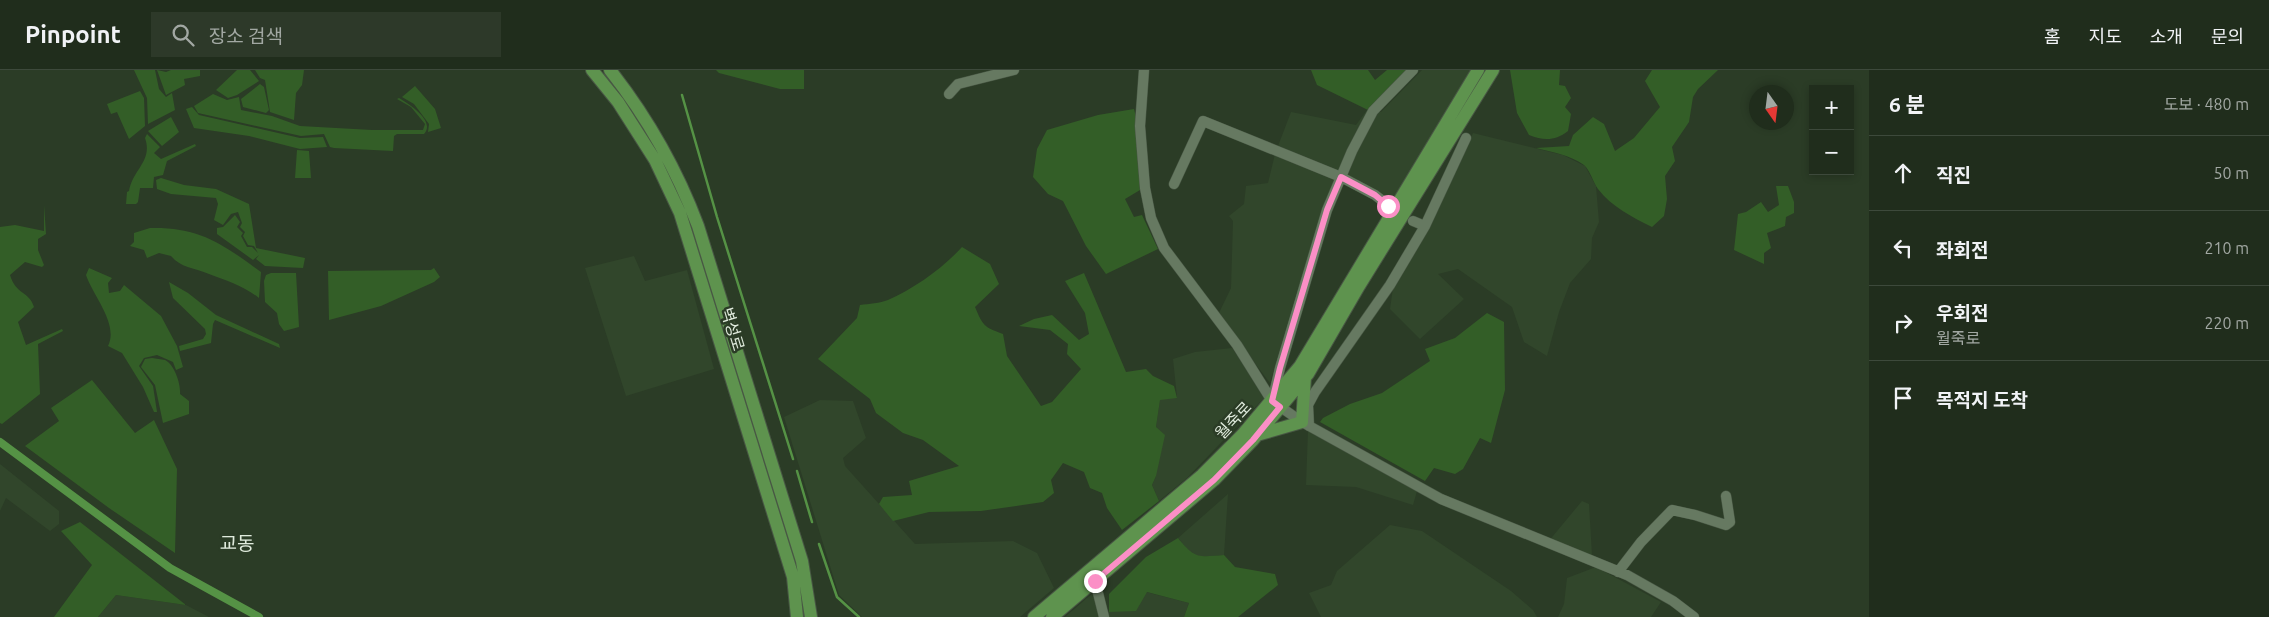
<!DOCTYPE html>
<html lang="ko">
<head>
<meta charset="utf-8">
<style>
	:root { --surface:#202d1c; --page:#2d3929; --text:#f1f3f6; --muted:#a2a8a3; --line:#3d493b }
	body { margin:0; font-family:Ubuntu,"Noto Sans KR",sans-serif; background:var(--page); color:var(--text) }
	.controls { position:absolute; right:15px; top:15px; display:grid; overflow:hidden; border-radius:0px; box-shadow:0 2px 8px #0003 }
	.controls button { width:45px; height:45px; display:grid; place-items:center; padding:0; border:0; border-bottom:1px solid var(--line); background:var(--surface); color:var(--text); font:25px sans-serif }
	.compass { position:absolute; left:1749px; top:15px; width:45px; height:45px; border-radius:50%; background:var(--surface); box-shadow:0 2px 8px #0003; rotate:166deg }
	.stop { position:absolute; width:15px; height:15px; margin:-11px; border:4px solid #fb8fc6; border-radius:50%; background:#fff }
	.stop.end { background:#fb8fc6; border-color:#fff; box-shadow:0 1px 5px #0008 }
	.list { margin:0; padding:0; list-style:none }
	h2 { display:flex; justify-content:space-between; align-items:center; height:65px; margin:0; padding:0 20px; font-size:21px }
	h2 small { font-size:16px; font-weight:400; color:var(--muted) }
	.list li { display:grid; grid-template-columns:32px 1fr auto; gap:15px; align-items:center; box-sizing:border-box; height:75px; padding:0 20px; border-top:1px solid var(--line) }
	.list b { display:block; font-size:19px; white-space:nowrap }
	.list p { margin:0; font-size:16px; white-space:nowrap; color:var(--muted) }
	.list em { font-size:16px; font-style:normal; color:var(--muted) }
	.icon { flex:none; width:28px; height:28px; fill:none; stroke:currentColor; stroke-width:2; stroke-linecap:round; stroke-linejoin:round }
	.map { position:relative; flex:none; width:1869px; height:547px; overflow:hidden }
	header { display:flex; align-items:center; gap:30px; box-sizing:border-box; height:70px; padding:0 25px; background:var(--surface); border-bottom:1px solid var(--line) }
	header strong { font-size:24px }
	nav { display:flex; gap:28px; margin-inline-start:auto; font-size:18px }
	.search { width:350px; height:45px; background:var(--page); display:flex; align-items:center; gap:12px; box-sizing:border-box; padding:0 18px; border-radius:0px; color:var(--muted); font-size:19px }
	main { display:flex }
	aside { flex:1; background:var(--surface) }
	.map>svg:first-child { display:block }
</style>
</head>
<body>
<header>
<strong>Pinpoint</strong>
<div class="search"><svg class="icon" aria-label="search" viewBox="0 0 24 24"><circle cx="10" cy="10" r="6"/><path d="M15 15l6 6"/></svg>장소 검색</div>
<nav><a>홈</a><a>지도</a><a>소개</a><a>문의</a></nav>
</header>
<main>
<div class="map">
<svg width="1869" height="547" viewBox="0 0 1869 547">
	<rect width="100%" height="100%" fill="#2b3c26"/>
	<path fill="#31462b" d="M1422,0h50l-81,132 -113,-56 13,-34 65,13 11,-15 14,2z
		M1473,63l90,22 22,11 11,20 3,36 -7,16 -1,21 -21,24 -11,29 -12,44 -23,-14 -12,-35 -54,-38 -20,5 26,25 -44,40 -30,-30 3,-21 19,-33z
		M1275,84l62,24 -35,108 -4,2 -28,95 -52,-68 13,-27 2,-67 -4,-5 15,-12 2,-18 22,-3z
		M634,186l11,25 42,-11 27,99 -88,27 -41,-128z
		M1232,278l25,34 7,16 -77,80 -28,23 -7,-16 4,-9v-49l4,-28 17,-2 -4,-38 22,-7z
		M820,330l33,1 13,37 -23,20 2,8 70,78 98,-3 24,12 17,35 -34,29h-158l-23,-22 -55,-178z
		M1308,360l109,61 -4,14 -57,-18 -50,-2z
		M0,394l59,47v13l-9,7 -44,-33 -6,13z
		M1228,424l-4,61 -22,2 -12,-4 -12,-15z
		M1582,431l7,3 3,51 -44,-13z
		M1390,455l32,6 89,60 22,19 4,7h-216l-12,-24 22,-8 6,-14z
		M1596,497l65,35 -10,15h-93l6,-13 3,-26z
		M1094,522l7,17 8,3 37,-20 43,11 -5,14h-119z
		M116,525l70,10 23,12h-111z"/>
	<path fill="#335e27" d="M134,0h21l4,19 7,8 6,-4 3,17 -27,14 -1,-26z
		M157,0l9,2 5,-2h29v6l-16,3 1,6 -19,10z
		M237,0h13l9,11 -22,14 -9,3 -12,-8z
		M255,0h49l-2,15 -6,8 -2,27 -24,-8 -5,-32 -5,-2z
		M716,0h88v19h-24l-61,-16z
		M1311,0h57l7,10 12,-10h22l-39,41 -53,-26z
		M1510,0h50l-1,15 6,1 6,12 -6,9 6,7 -3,17c-13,10 -24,10 -39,4l-12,-22z
		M1652,0h66l-20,19 -5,8 -4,25 -17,25 3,14 -10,15 2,23 -3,17 -12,11c-20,-10 -40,-20 -54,-38 -5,-7 -8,-19 -14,-24 -14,-10 -32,-13 -48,-17l33,-2 4,-11 20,-18 11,7 11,27 19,-13 26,-31 -15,-26z
		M260,14l4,3 5,23 -3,3 -23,-6 -2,-8z
		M415,16l20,23 6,19 -13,4 1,-8 -15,-20 -12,-7z
		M140,21l4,7 1,28 -16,13 -12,-27 -6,2 -4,-10z
		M213,24l14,6 12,-3 2,13 31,6 28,10 72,4h51l2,-6 -14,-17 -14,-8 2,-1c10,6 37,23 25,36h-27l-3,2 -1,15 -59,-3 -4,-1 -6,-13 -23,2 -103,-23 -4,-7z
		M192,37l7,8 101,23 23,-1 4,10 -27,2 -51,-13 -55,-8 -8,-19z
		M1134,39l3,12 3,69 -15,9 9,18 8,-2 16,34 -52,25 -20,-28 -23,-45 -15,-7 -15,-17 4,-28 10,-19 51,-15z
		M171,47l8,15 -17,14 -14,-15z
		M147,64l13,13 -6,6 7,6 34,-15 1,2 -29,15 -4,14 -9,2 -1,11h-13l-2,14 -2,2h-10l1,-12 2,-1c4,-22 24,-30 16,-53z
		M297,80l12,1 2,27h-16z
		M161,108l23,7 32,4 33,15 7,44 49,10 -2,10 -38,-2 -9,-7 3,-4 -6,5 -36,-26v-6l6,-1 12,-12 5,7 -3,5 6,6 -2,3 6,11h5l6,6 -4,-7 -6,-1 -5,-9 2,-4 -5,-5 2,-4 -4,-11 -7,2 -8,11 -9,-5 4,-16 -2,-6 -45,-4 -14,-5 -1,-9z
		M1776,116h12l6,16v11l-8,4 -1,9 -18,7 4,15 -7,5v11l-30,-14 4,-36 8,-2 15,-10 7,10 11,-7z
		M44,135l2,29 -8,5v11l6,15 -2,2 -17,-5 -15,13c6,20 19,16 24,32l-16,15 8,23 36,-16 1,2 -25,13 2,50 -38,30 -2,-1v-196l15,-2 29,6z
		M150,158c51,-1 72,16 111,44l-2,26c-14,-11 -33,-18 -50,-24 -14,-6 -28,-6 -38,-18l-12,-3 -12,5 -3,-8 -14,-4 4,-4v-9z
		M962,177l28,17 9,20 -24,23c8,19 9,20 28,27l4,22 34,50 11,-4 29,-33 -14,-15 1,-10 -18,-14 -31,-4 15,-7 18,-4 27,25 10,-6 -4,-21 -20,-32 19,-8 42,99 20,-3 7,7 21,10 3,12 -17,2 -4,27 9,8 -9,41 -4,9 7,16 -37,29 -15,-22 -5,-15 -12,-5 -6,-16 -21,-9 -12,17 3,13 -11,9 -62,9 -52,1 -36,9 -14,-17 4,-7 29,-2 -3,-14 50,-15 -36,-26 -20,-7 -27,-20 -6,-14 -52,-40 39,-41 3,-13c9,-1 20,-2 28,-5 27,-12 55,-32 74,-53z
		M89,198l23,10 -4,5 1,10 11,-2 4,-6 37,31 16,30 6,21 -7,3 -3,-8 -16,-7 -13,3 -5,8 14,20 4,26h-3l-11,-25 -21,-34 -14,-7c11,-22 -15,-50 -22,-71z
		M434,198l6,9 -6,5 -53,24 -52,14 -1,-49 103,-1z
		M271,203h25l3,54 -15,4 -5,-7 -2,-11 -12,-11 -1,-21 2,-6z
		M169,212l19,11 28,22 63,29 1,4 -65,-28 -2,4 -2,19 -31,8 -1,-5 24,-7 3,-5 -1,-5 -32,-31z
		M1487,243l17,9 1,68 -14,53 -11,-5 -17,31 -8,5 -21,-6 -9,13 -105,-59 3,-4 27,-14 32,-11 48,-32 -5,-12 30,-11z
		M152,288c4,1 9,1 13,2 10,5 16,25 15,34l9,7v13l-26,9 -8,-38 -14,-18 4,-8z
		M92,310l43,53 19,-13 23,49 -2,84 -66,-45 -84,-62 34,-25 -8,-13z
		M80,452l106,83 -70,-10 -18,22h-44l38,-52 -31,-34z
		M1178,468c17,21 20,19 46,17l11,12 40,7 3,11 -40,32h-54l5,-14 -42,-11 -11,19 -27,1v-18l37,-37z"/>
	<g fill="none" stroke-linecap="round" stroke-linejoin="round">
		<path stroke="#559245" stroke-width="2.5" d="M682,25l35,122 76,242
			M797,401l15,51
			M819,474l18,53 22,20"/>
		<path stroke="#559245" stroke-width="8" d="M0,372l170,126 89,49"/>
		<defs>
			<path id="minor" d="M1144,0l-4,56 5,62 6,30 13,30 73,97 35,56 30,21 139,77 186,76 46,26 21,16
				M949,24l9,-10 56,-14
				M1174,114l29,-63 138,56 34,18 13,10
				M1413,151l12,5
				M1273,328l7,-30 47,-158 25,-59 21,-40 40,-41
				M1309,356l-1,-21 7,-13 75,-107 35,-59 41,-88
				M1618,502l23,-30 31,-32 23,5 31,10 4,-3 -4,-26
				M1095,511l9,36"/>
			<path id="major" d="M592,0l26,32 37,58 25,53 113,364 4,40
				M610,0c37,47 67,100 88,156l104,335 9,56
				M1257,365l45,-13 3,-45
				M1034,547l168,-142 40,-40 58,-69 178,-296
				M1052,547l162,-137 39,-40 55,-66 51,-88 134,-216"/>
		</defs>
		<use href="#minor" stroke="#485744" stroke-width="11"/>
		<use href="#major" stroke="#485744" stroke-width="14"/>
		<use href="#minor" stroke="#667961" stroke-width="10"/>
		<use href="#major" stroke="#5e934e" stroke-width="12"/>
	</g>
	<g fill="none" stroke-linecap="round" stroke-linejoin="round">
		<path stroke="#fb8fc6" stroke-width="6" d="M1095,511l119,-101 39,-40 27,-33 -8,-6 8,-33 47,-158 14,-33 34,18 13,11"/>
	</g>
	<g text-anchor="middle" stroke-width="5" stroke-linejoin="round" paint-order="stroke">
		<g font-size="16" fill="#e0ebdd" stroke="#2b3c26">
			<text transform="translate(733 259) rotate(73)" y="6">벽성로</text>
			<text transform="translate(1233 350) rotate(-47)" y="6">월죽로</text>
		</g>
		<g font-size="19" fill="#e0ebdd" stroke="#2b3c26">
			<text x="237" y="480">교동</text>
		</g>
	</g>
</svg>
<div class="controls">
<button>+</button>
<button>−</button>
</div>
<svg class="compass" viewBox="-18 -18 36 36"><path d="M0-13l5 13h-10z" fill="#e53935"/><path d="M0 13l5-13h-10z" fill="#a2a8a3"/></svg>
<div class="stop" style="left:1388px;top:136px"></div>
<div class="stop end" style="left:1095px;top:511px"></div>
</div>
<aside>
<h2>6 분<small>도보 · 480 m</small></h2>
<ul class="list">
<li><svg class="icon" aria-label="ahead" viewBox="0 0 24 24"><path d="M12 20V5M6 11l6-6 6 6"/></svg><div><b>직진</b></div><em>50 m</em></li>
<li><svg class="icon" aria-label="left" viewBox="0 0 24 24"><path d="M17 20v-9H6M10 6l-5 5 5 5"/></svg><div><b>좌회전</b></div><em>210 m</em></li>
<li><svg class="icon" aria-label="right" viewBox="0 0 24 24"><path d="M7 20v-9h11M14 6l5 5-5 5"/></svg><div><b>우회전</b><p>월죽로</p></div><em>220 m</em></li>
<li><svg class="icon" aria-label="arrive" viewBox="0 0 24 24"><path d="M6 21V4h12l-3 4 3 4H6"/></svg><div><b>목적지 도착</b></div></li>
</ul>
</aside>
</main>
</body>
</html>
